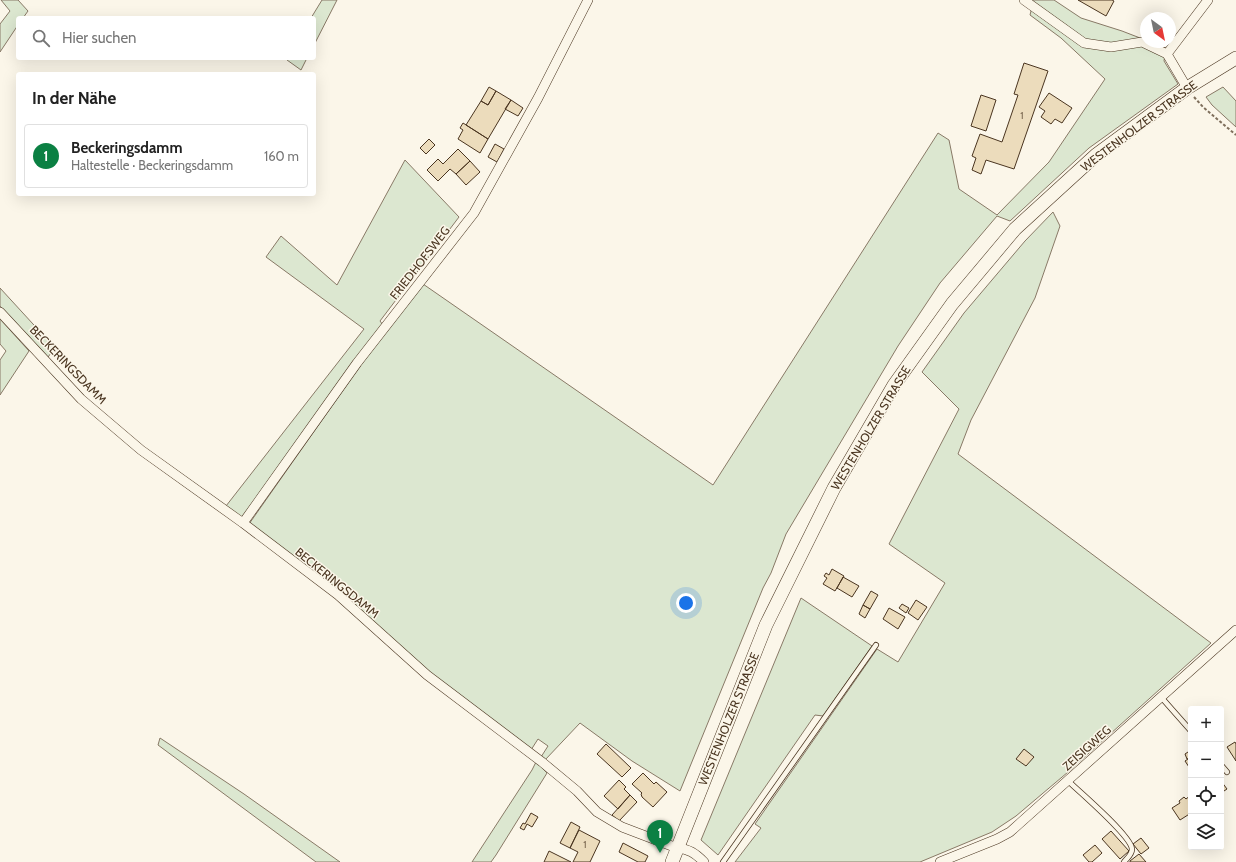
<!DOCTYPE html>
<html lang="de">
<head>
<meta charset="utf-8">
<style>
	:root { --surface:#fff; --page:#f6f6f6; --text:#222; --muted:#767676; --line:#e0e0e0; --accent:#0b8043 }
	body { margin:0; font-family:Cabin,sans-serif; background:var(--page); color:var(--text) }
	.controls { position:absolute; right:12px; bottom:12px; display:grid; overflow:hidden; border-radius:4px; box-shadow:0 4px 16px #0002 }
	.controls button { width:36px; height:36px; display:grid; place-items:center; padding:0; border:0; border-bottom:1px solid var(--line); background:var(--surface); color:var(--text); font:20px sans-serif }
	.compass { position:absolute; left:1140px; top:12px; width:36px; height:36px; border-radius:50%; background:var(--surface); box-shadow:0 4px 16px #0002; rotate:147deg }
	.you { position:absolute; left:686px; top:603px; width:14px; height:14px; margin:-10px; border:3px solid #fff; border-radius:50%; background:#1a73e8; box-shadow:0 0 0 6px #1a73e833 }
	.badge { display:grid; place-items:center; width:26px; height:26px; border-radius:50%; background:var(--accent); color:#fff; font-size:13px; font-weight:700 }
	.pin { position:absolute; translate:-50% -33px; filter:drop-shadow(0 1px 2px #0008) }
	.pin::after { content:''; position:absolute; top:21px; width:14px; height:12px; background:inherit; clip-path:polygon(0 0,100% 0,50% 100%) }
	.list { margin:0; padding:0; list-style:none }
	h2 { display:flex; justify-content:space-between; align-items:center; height:52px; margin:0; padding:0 16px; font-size:17px }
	h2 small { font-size:13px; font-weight:400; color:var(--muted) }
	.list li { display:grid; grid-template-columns:26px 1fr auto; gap:12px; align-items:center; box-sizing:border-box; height:64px; margin:0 8px 8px; padding:0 8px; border:1px solid var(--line); border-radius:4px }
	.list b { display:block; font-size:15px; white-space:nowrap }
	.list p { margin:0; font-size:13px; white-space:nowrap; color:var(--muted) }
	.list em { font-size:13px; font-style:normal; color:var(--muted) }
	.icon { flex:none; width:22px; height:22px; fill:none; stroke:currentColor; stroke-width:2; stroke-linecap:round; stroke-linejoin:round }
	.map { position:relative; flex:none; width:1236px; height:862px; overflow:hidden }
	.search { position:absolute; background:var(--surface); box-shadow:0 4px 16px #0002; left:16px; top:16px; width:300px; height:44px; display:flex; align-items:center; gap:10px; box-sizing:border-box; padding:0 14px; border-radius:4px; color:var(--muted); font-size:15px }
	.panel { position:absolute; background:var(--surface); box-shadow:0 4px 16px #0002; left:16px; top:72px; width:300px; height:124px; border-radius:4px }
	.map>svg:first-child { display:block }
</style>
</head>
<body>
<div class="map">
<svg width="1236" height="862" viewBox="0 0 1236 862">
	<rect width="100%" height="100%" fill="#fbf6e9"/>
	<path fill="#dce7d0" stroke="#887966" d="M1,0h17l10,11 -5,7h-5v7l-18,27v-28l10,-13z
		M322,0h15l-23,45v-27h-3z
		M1029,0h25l27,18 41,13 44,17 -2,13 14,23 -89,64 -79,73 -13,-5 -57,67 -42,63 -112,188 -15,39 -8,15 -83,203 -48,-30 -52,-38 -35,37 -4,-3 7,-11 -10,-7 -7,11 -74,-55 -208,-171 111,-158 63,-82 290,201 225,-352 11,7 10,49 38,26 52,-53 56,-83 -44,-41 -31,-23 3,-12z
		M288,58h19l-6,12 -14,-10z
		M1223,87l13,14v26l-24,-22 -6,-8z
		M405,160l54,57 -79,104 3,4 -140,194 -17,-13 138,-177 -98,-72 15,-21 56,49z
		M1053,212l7,14 -25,72 -64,122 -13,34 253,189 -143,129 -52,44 -24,16 -72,30h-185l26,-34 -6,-4 122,-175 21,13 47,-79 -56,-39 70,-135 -37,-37 42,-59 61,-72z
		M0,288l55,60 -7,9 -48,-51z
		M0,319l29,32 -29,44v-35l6,-9 -6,-7z
		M801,598l71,48 -49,70 -8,-1 -97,140 -17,-15z
		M160,738l84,56 96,68h-24l-158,-117z
		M536,762l11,11 -51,82 -5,7h-19l60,-92z"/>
	<path fill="#ecdcbc" stroke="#4a3520" d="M1078,0h34l2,1 -8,15z
		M1024,63l24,8 -34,98 -28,-9 -5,14 -9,-4 4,-12 -4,-2 8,-22 22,8 16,-47 -4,-1z
		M489,87l7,4 -8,14 -7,-4z
		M496,91l15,9 -23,39 -22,-14 15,-24 7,4z
		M1049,93l23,15 -10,15 -7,-4 -4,5 -10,-7 4,-6 -6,-4z
		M981,95l15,5 -10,31 -15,-5z
		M511,100l12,8 -5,8 -13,-7z
		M463,123l25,16 -8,14 -22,-14 5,-9 -3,-2z
		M429,139l6,6 -9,9 -6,-6z
		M495,144l9,5 -7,13 -9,-5z
		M458,149l12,12 -14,13 -6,-5 -12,12 -11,-11 11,-11 5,5z
		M470,161l10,11 -14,13 -10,-11z
		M832,569l12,7 -9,15 -12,-7 4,-6 -3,-2 2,-3 3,2z
		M843,577l16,9 -7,11 -15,-9z
		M871,591l7,4 -8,14 -7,-4z
		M916,600l11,7 -9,13 -10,-7z
		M902,604l7,4 -3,5 -7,-5z
		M863,605l7,4 -5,9 -6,-4z
		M889,608l16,9 -7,12 -15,-10z
		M1235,742l1,2v17l-9,-14z
		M606,744l25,24 -9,9 -25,-23z
		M1024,749l10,8 -8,9 -10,-7z
		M1191,750v7l-4,2 -2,-5z
		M1191,757v13l-6,-9z
		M643,773l11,11 2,-2 11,10 -14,15 -11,-10 -1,-3 1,-1 -10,-9z
		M619,780l7,7 -2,2 6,6 -12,14 -14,-13z
		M1221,781l6,8 -6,4z
		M630,795l7,7 -18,19 -7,-6z
		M1191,795v18l-11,7 -8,-12 8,-5 -1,-2 5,-4 2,2z
		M531,813l7,4 -6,10 -5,-3 -3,6 -4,-2 3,-5 2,1z
		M571,822l9,5 -10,21 -10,-5z
		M579,830l21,11 -10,21h-17l5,-10 -8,-4z
		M1111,831l18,20 -9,8 -18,-20z
		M1141,838l8,10 -8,6 -8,-10z
		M623,843l25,13 -3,6h-7l-19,-10z
		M1095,845l7,8 -10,9h-3l-6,-7z
		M549,851l22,11h-27z
		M1139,854l7,8h-16v-1z"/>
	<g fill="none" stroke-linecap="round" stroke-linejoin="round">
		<defs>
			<path id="service" d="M1161,697l30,34
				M1221,765l6,7
				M1068,781c12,11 63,55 64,68 0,6 -5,9 -8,13
				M723,862l153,-217"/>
			<path id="minor" d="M1024,0l60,43 27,4 31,-5 25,12
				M1167,54l41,-54
				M1167,54l20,34
				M0,312l81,87 60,51 102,73 95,72 89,80 115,87 35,29 20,21 25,15 55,21c12,1 18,5 27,14
				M243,523l114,-160 117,-150 64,-115 50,-98
				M940,862l57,-23 13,-7 226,-202"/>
			<path id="secondary" d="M672,862l94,-237 68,-137 60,-103 58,-81 63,-75 81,-74 91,-67 49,-30"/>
		</defs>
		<use href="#service" stroke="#4a3520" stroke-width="6"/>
		<use href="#minor" stroke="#4a3520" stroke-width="10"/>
		<use href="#secondary" stroke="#4a3520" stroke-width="14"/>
		<path stroke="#7f6f5c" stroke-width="2" stroke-dasharray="3 2" stroke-linecap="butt" d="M1194,97l9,10 33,28"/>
		<use href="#service" stroke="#fbf6e9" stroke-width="4.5"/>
		<use href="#minor" stroke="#fbf6e9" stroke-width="9"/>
		<use href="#secondary" stroke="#fbf6e9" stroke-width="13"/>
	</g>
	<g text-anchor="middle" stroke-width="3" stroke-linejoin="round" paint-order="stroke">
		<g font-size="10" fill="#725f47">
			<text x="1022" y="119">1</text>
			<text x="585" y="848">1</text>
		</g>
		<g font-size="12" fill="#4a3520" stroke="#fbf6e9">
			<text transform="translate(1139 126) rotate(-37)" y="4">WESTENHOLZER STRASSE</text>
			<text transform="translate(420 263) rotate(-52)" y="4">FRIEDHOFSWEG</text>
			<text transform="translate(68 365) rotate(46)" y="4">BECKERINGSDAMM</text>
			<text transform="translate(871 428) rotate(-59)" y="4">WESTENHOLZER STRASSE</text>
			<text transform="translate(337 583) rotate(39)" y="4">BECKERINGSDAMM</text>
			<text transform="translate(729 719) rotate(-68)" y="4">WESTENHOLZER STRASSE</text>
			<text transform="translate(1087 748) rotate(-42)" y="4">ZEISIGWEG</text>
		</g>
	</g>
</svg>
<div class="controls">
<button>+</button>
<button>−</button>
<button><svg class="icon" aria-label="locate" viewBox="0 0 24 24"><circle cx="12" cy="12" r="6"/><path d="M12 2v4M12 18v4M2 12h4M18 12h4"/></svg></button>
<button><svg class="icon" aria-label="layers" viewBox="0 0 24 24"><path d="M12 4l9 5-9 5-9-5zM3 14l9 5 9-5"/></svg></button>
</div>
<svg class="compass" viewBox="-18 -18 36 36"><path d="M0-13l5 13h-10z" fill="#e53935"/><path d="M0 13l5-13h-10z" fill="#767676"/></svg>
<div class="you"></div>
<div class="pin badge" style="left:660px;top:853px">1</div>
<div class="search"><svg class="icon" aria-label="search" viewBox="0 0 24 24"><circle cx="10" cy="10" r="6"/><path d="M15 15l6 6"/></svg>Hier suchen</div>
<section class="panel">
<h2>In der Nähe<small></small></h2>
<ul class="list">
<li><span class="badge">1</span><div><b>Beckeringsdamm</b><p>Haltestelle · Beckeringsdamm</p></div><em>160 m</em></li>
</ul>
</section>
</div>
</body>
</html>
